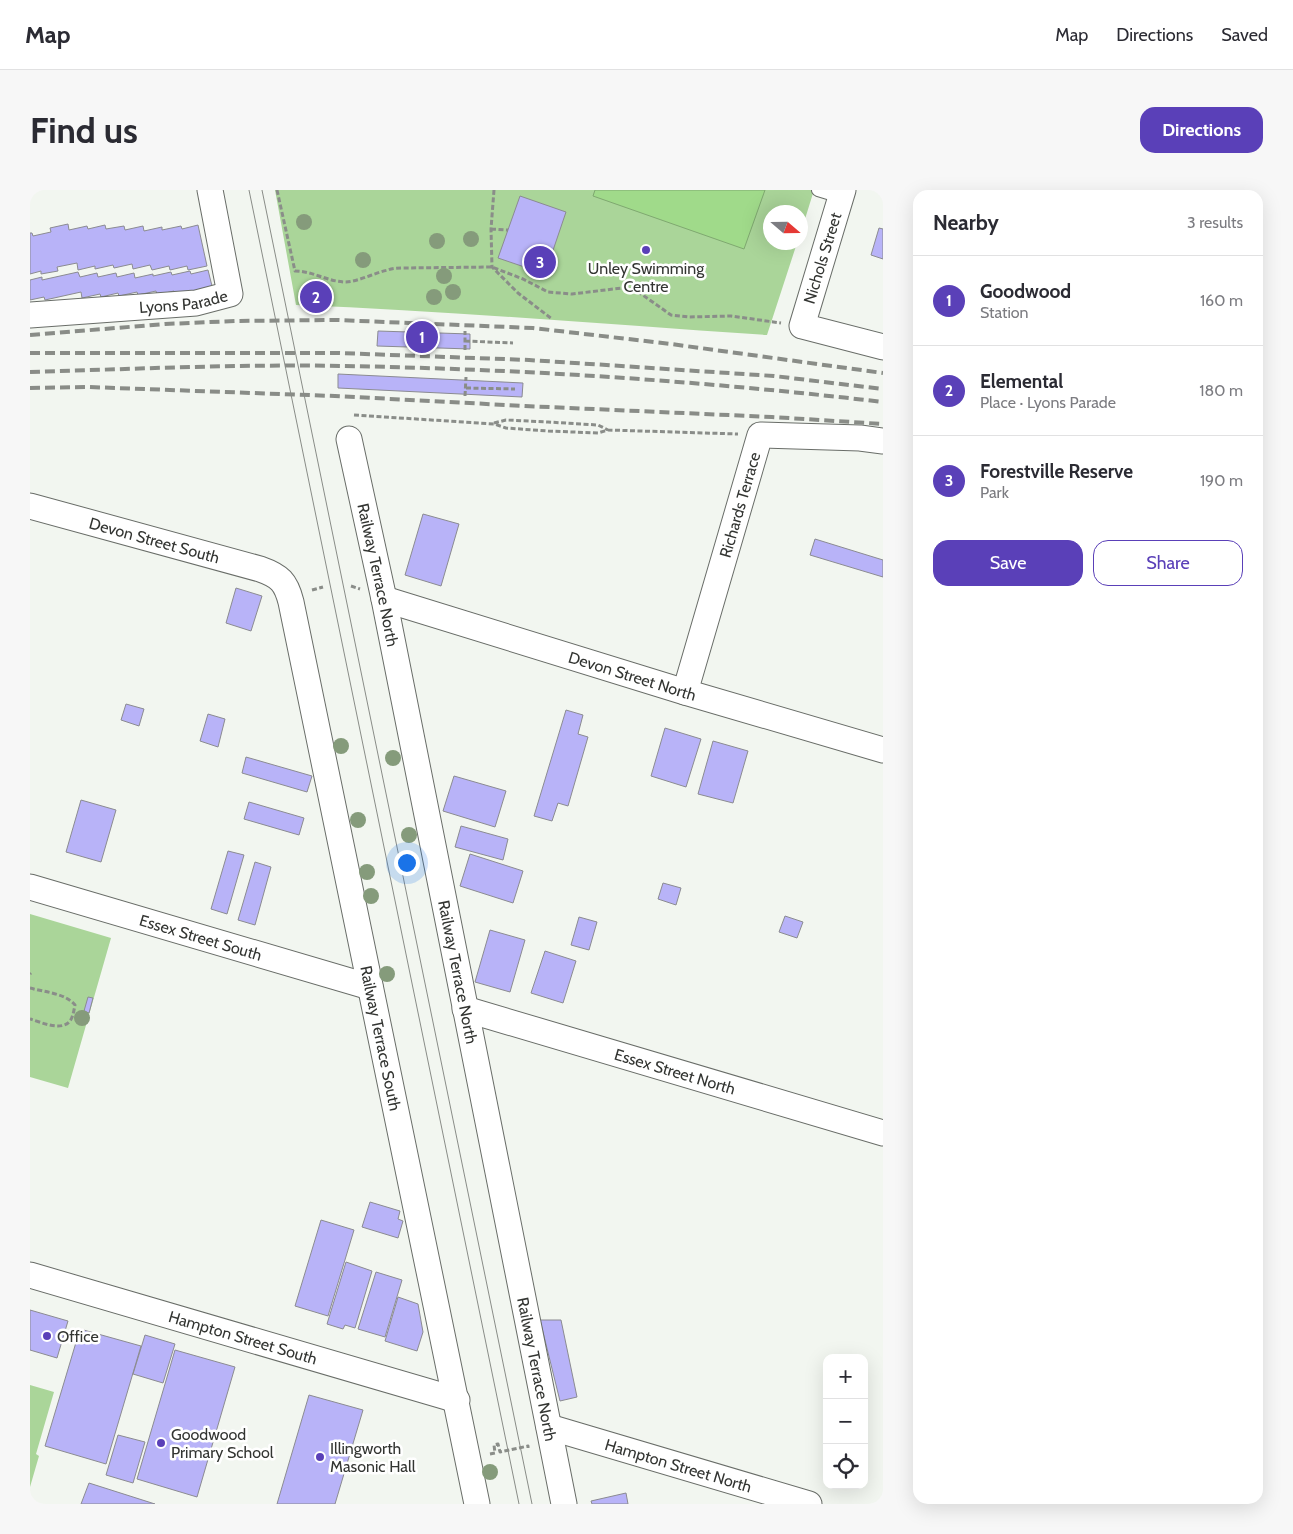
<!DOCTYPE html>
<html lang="en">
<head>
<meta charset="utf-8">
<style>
	:root { --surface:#fff; --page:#f7f7f7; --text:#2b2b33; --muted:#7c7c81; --line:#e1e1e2; --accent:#5a40b8 }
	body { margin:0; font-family:Cabin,sans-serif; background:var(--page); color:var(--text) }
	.controls { position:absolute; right:15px; bottom:15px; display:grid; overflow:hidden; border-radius:10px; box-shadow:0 5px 20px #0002 }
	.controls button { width:45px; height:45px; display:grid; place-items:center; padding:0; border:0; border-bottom:1px solid var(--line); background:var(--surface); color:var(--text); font:25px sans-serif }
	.compass { position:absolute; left:733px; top:15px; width:45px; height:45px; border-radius:50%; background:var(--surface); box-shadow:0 5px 20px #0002; rotate:110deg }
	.you { position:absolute; left:376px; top:672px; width:18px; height:18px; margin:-12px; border:4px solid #fff; border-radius:50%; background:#1a73e8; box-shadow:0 0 0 8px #1a73e833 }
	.badge { display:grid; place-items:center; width:32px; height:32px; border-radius:50%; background:var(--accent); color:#fff; font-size:16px; font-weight:700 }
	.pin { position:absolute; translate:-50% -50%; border:2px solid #fff; box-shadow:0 1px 5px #0006 }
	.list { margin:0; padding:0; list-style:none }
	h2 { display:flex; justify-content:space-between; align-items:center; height:65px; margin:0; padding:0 20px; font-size:21px }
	h2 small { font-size:16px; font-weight:400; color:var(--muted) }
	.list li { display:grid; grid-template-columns:32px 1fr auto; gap:15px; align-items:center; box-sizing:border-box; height:90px; padding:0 20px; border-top:1px solid var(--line) }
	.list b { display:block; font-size:19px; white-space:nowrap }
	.list p { margin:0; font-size:16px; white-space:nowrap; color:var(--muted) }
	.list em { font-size:16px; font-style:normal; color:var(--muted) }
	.actions { display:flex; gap:10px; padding:15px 20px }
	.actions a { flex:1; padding:11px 0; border:1px solid var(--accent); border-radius:15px; text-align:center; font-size:18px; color:var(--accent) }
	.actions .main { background:var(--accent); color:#fff }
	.icon { flex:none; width:28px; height:28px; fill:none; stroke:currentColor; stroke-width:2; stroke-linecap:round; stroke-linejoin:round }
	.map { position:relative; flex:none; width:853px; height:1314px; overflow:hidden; border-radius:15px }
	header { display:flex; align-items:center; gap:30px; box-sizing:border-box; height:70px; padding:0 25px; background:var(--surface); border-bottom:1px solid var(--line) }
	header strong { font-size:24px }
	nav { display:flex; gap:28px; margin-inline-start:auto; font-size:18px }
	.intro { display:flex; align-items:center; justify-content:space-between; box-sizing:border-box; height:120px; padding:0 30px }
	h1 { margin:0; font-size:35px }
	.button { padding:12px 22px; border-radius:15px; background:var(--accent); color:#fff; font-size:18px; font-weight:700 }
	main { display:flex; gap:30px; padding:0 30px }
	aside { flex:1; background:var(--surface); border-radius:15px; box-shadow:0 5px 20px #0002 }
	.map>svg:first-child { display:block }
</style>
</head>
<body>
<header>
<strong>Map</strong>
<nav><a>Map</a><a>Directions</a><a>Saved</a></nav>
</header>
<div class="intro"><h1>Find us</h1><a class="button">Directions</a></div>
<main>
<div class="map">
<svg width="853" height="1314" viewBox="0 0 853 1314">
	<rect width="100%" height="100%" fill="#f2f6f0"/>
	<path fill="#aad599" d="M245,0h539l-13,42v-20h-30v30l26,1 -30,92c-157,-10 -314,-24 -471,-30z
		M0,724l81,24 -43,150 -38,-11z
		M0,1195l24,7 -18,62 3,2 -9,31z"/>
	<path fill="#a0da8a" stroke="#7fa870" d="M565,0h170l-21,59 -151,-53z"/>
	<path fill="#b8b3f8" stroke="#8b8b91" d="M490,6l46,16 -21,62 -47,-16z
		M38,34l1,6 18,-4 1,3 17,-4 1,4 18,-3 1,4 18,-4 1,5 18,-4v3l19,-4 1,3 16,-4 9,41 -19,4 -1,-4 -17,4 -1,-4 -17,4 -2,-5 -17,4 -1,-5 -18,4 -1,-3 -18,4v-3l-17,4 -1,-7 -20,4 1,4 -17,3v-3l-11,3v-41h2l1,3 18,-4 -1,-4z
		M849,38l4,1v30l-12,-4z
		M178,80l5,20 -38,5 -1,-4 -17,4 -1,-4 -18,4 -1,-3 -18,4 -1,-3 -17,4 -1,-3 -18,4 -1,-6 -36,8 -1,-3 -14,3v-20l12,-3v3l36,-8 2,5 17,-4 1,4 18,-4 1,4 17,-4 1,5 18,-4v2l18,-4 1,3 18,-4 1,3z
		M348,141l92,3v15l-93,-3z
		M308,184l185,9 -1,14 -184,-9z
		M393,324l36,10 -18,62 -36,-11z
		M785,349l68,21v17l-73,-22z
		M206,398l26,8 -11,35 -25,-8z
		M96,514l18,5 -5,17 -18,-6z
		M536,520l17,5 -5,19 10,3 -20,69 -10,-3 -6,18 -18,-5z
		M178,524l17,5 -7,28 -18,-6z
		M635,538l36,11 -15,48 -35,-11z
		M683,551l35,10 -15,52 -35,-9z
		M216,567l66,19 -5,16 -65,-19z
		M424,586l52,15 -11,36 -52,-16z
		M51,610l35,10 -15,52 -35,-10z
		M219,612l55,16 -5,17 -55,-16z
		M431,636l47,13 -5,21 -48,-13z
		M198,661l16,4 -17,59 -16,-5z
		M440,664l53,17 -10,32 -53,-17z
		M225,672l16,5 -16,58 -17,-5z
		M633,693l18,5 -5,17 -18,-6z
		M755,726l18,6 -6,16 -18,-6z
		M549,727l18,5 -8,28 -18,-5z
		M460,740l35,10 -15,52 -35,-10z
		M515,761l31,10 -13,42 -32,-10z
		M58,807l5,1 -4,15 -5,-2z
		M340,1012l30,9 -2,8 5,2 -5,17 -36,-11z
		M291,1030l33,10 -26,86 -33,-10z
		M316,1072l26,9 -17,57 -10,-3 -2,4 -16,-5z
		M346,1082l26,8 -17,57 -27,-8z
		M368,1107l20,7 5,28 -6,19 -32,-10z
		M0,1120l38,11 -11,37 -27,-8z
		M510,1130h21l16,77 -17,4z
		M50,1139l61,17 -35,118 -61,-18z
		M115,1145l30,9 -12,39 -30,-9z
		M145,1160l60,17 -38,130 -60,-18z
		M279,1205l54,15 -28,94h-58z
		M88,1245l27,7 -12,41 -27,-8z
		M59,1293l66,21h-74z
		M596,1303l2,11h-36l-1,-3z"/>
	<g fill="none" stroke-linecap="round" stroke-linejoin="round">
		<defs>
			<path id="lane" d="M788,0l23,7"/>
			<g id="street">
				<path d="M813,0l-41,136 81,21"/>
				<path id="s1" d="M0,125l166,-12 34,-9 -20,-104"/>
				<path id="s2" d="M319,249l35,160 180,905"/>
				<path id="s3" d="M0,316l230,63c20,7 26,13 31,33l186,902"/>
				<path id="s4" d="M354,409l301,93 198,58"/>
				<path id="s5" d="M655,502l75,-257 100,3 23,3"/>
				<path id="s6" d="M0,697l340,100"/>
				<path id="s7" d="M435,819l418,124"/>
				<path id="s8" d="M0,1085l427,125"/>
				<path id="s9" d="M519,1237l260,77"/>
			</g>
		</defs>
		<use href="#lane" stroke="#696d68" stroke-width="14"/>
		<use href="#street" stroke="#696d68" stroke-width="27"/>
		<path stroke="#8a8d89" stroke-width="3" stroke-dasharray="5 2.5" stroke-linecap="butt" d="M247,0l18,81c18,0 33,11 51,11 14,-1 28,-9 42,-12 5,-2 10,-2 16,-2l88,-1 31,12 25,13 24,2 50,-6 15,3 34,24 18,2 42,-1 50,7
			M464,0l-3,39 1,38 26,26 34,26
			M461,39l17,1
			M435,151l48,2
			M435,160v-19
			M436,198l49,1
			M435,206l1,-19
			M324,225l140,9 12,4 42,3 50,2 10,-3 130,4
			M464,233l12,-3 42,2 50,3 10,5
			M321,396l9,3
			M282,400l11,-3
			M0,784l1,-1
			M0,798c14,4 35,5 45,17 -1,5 -2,12 -5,16 -9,11 -29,1 -40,-2
			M460,1264l5,-1 -1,-8 4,-1 2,8 28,-6v2"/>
		<use href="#lane" stroke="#fff" stroke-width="12"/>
		<use href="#street" stroke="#fff" stroke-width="25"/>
		<path stroke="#898c87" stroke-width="1" d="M219,0l270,1314
			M232,0l270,1314"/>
		<path stroke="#898c87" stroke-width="4" stroke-dasharray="10 5" stroke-linecap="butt" d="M0,145l135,-11 71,-3 101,-1 196,8 138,16 212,29
			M0,163h308l191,7 245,16 109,13
			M0,182c104,-3 209,-8 313,-6 181,3 361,15 540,36
			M0,198l58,-1 247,9 190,10 247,11 111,7"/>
	</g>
	<g fill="#859b7b">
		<circle cx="274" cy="32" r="8"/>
		<circle cx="441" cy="49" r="8"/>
		<circle cx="407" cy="51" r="8"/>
		<circle cx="333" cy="70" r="8"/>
		<circle cx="414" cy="86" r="8"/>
		<circle cx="423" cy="102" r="8"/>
		<circle cx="404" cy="107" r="8"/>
		<circle cx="311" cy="556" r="8"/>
		<circle cx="363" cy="568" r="8"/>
		<circle cx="328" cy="630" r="8"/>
		<circle cx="379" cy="645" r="8"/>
		<circle cx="337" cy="682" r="8"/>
		<circle cx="341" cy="706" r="8"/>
		<circle cx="357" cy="784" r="8"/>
		<circle cx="52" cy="828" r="8"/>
		<circle cx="460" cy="1282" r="8"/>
	</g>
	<g fill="#5a40b8" stroke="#fff" stroke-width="2">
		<circle cx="616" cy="60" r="5"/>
		<circle cx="17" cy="1146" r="5"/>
		<circle cx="131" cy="1253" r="5"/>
		<circle cx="290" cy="1267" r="5"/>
	</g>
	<g text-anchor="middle" stroke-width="5" stroke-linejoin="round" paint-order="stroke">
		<g font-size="16" fill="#333532" stroke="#fff">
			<text transform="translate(792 68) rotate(-73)" y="6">Nichols Street</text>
			<text dy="6" stroke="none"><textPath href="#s1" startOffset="154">Lyons Parade</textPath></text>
			<text dy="6" stroke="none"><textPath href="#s5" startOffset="195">Richards Terrace</textPath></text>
			<text dy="6" stroke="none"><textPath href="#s3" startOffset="129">Devon Street South</textPath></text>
			<text dy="6" stroke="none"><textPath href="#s2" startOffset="139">Railway Terrace North</textPath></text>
			<text dy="6" stroke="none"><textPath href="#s4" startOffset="260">Devon Street North</textPath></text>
			<text dy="6" stroke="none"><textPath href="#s6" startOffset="178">Essex Street South</textPath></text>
			<text dy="6" stroke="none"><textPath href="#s2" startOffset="544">Railway Terrace North</textPath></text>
			<text dy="6" stroke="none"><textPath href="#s3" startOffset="732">Railway Terrace South</textPath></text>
			<text dy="6" stroke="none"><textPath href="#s7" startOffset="219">Essex Street North</textPath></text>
			<text dy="6" stroke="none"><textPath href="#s8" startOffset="222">Hampton Street South</textPath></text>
			<text dy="6" stroke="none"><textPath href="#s2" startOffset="949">Railway Terrace North</textPath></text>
			<text dy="6" stroke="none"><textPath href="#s9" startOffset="135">Hampton Street North</textPath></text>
		</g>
		<g font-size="16" fill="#333532" stroke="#fff" text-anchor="start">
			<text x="616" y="84" text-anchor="middle">Unley Swimming<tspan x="616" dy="18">Centre</tspan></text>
			<text x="27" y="1152">Office</text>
			<text x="141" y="1250">Goodwood<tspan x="141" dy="18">Primary School</tspan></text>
			<text x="300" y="1264">Illingworth<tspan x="300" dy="18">Masonic Hall</tspan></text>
		</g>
	</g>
</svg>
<div class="controls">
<button>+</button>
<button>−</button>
<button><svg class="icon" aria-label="locate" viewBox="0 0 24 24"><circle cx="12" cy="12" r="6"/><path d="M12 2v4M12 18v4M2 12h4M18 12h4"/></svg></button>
</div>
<svg class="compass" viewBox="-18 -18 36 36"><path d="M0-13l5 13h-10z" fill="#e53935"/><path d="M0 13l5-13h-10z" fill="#7c7c81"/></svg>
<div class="you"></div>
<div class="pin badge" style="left:392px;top:147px">1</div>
<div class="pin badge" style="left:286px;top:107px">2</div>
<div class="pin badge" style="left:510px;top:72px">3</div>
</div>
<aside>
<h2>Nearby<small>3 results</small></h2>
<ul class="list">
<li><span class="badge">1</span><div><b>Goodwood</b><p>Station</p></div><em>160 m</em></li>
<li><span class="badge">2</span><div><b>Elemental</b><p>Place · Lyons Parade</p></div><em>180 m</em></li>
<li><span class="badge">3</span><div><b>Forestville Reserve</b><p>Park</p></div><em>190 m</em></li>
</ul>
<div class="actions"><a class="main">Save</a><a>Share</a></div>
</aside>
</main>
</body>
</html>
